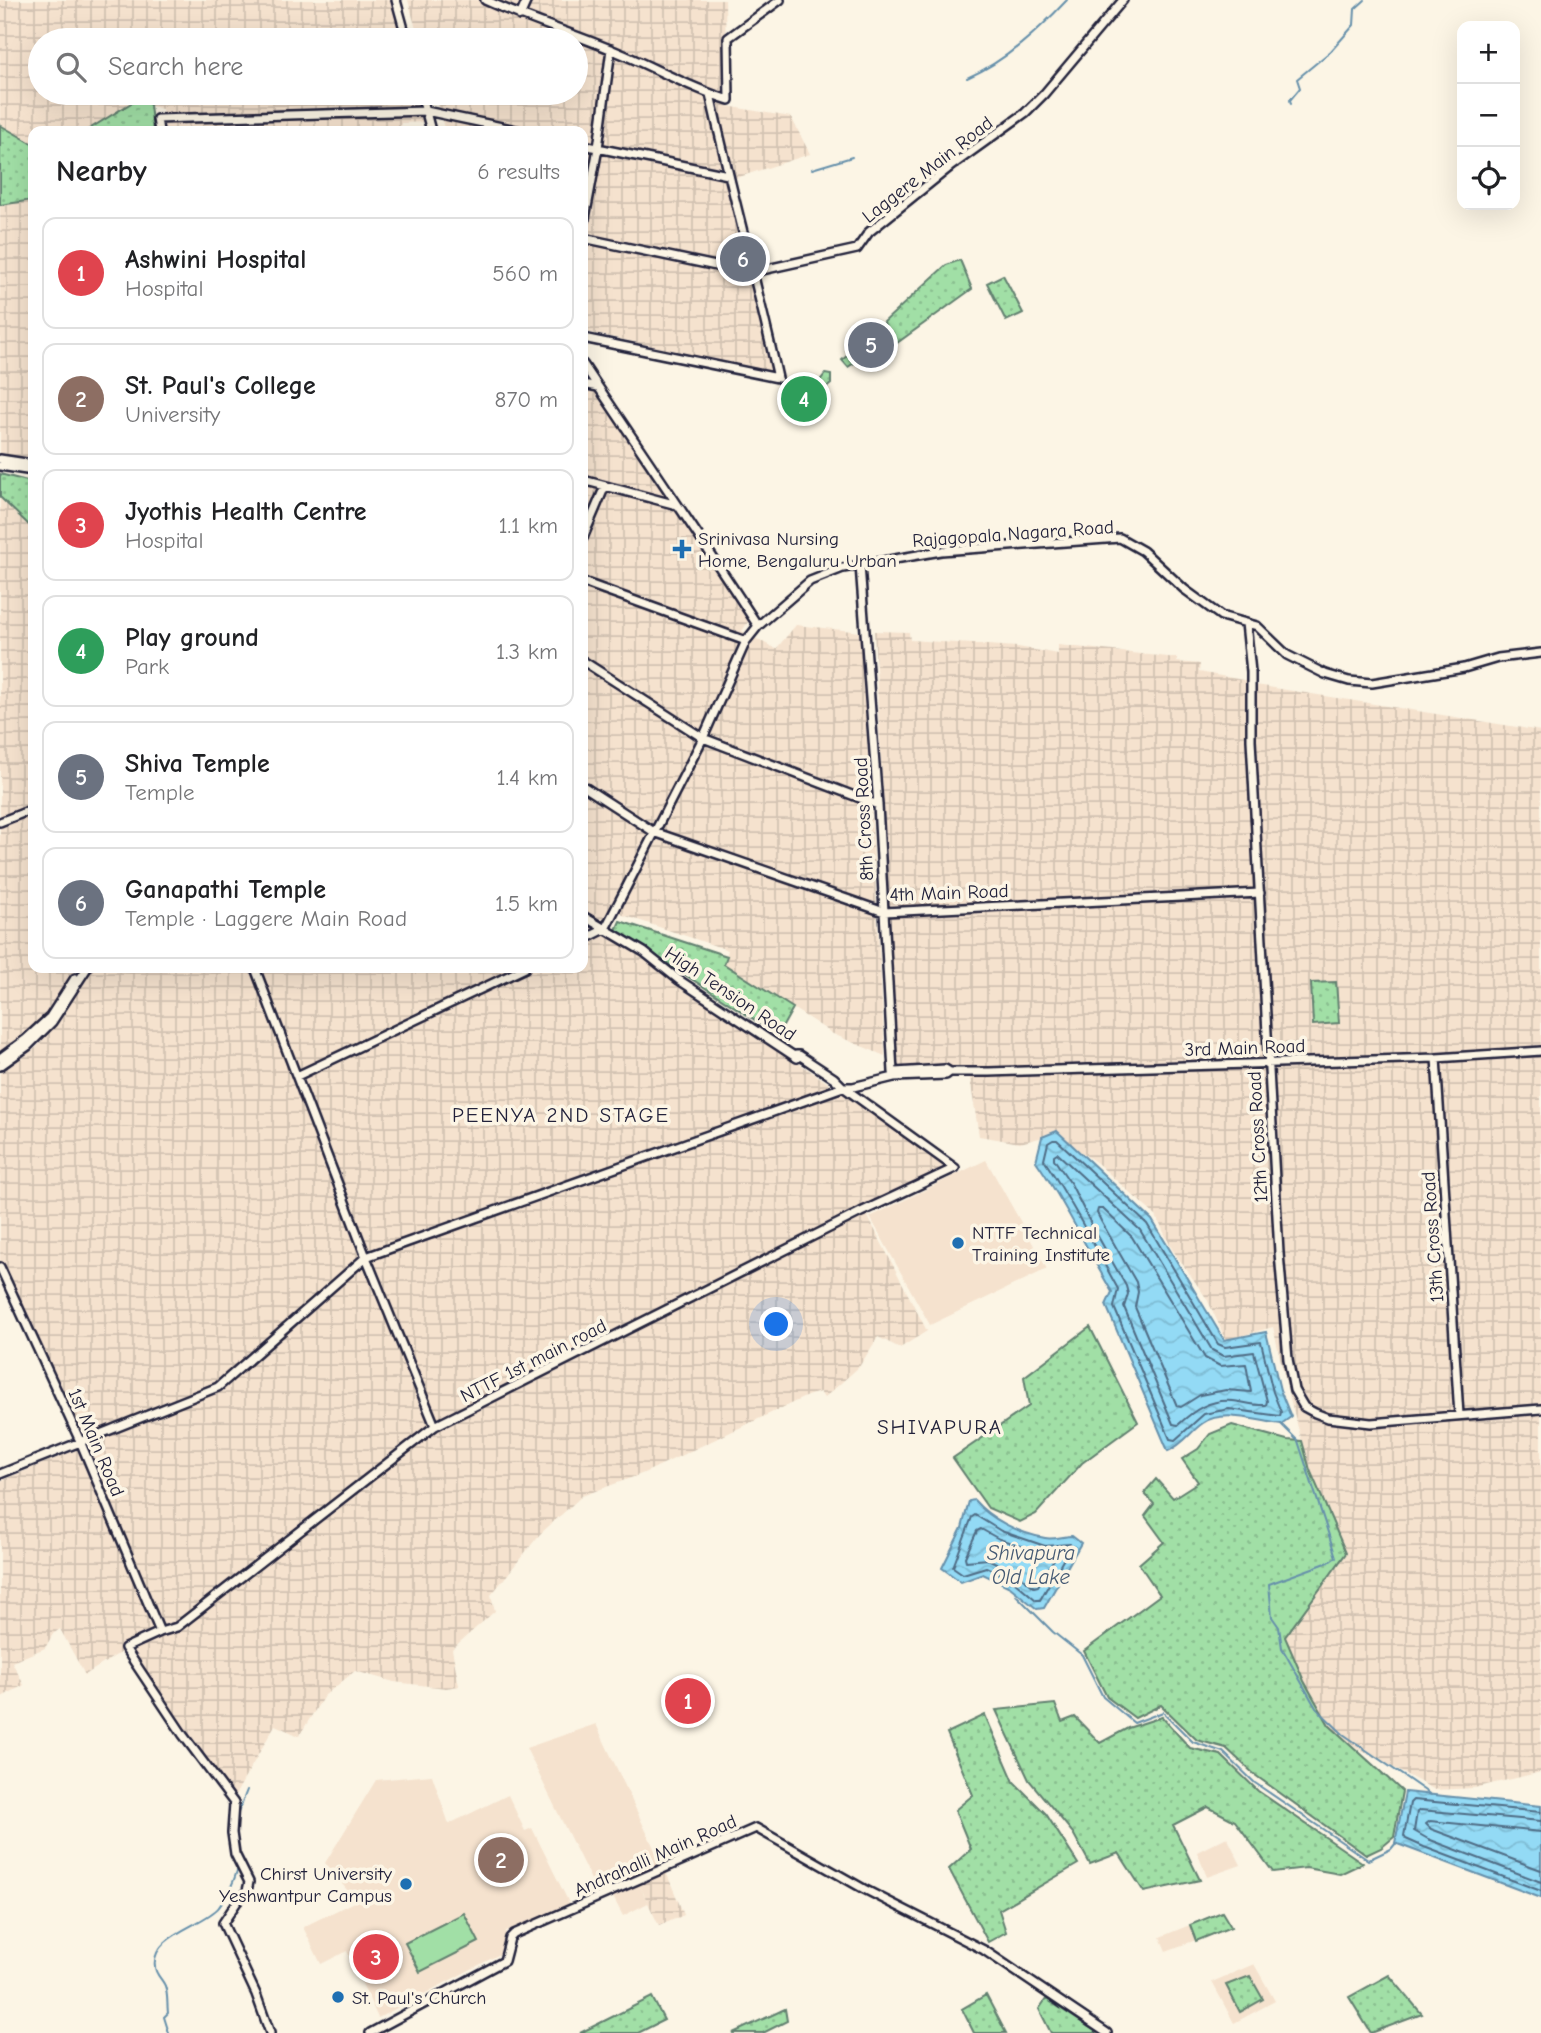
<!DOCTYPE html>
<html lang="en">
<head>
<meta charset="utf-8">
<style>
	:root { --surface:#fff; --page:#f6f6f6; --text:#202124; --muted:#757577; --line:#e0e0e0; --accent:#1f6fb2 }
	body { margin:0; font-family:"Comic Neue",sans-serif; background:var(--page); color:var(--text) }
	.controls { position:absolute; right:21px; top:21px; display:grid; overflow:hidden; border-radius:14px; box-shadow:0 7px 28px #0002 }
	.controls button { width:63px; height:63px; display:grid; place-items:center; padding:0; border:0; border-bottom:2px solid var(--line); background:var(--surface); color:var(--text); font:35px sans-serif }
	.you { position:absolute; left:777px; top:1325px; width:24px; height:24px; margin:-18px; border:5px solid #fff; border-radius:50%; background:#1a73e8; box-shadow:0 0 0 10px #1a73e833 }
	.badge { display:grid; place-items:center; width:46px; height:46px; border-radius:50%; background:var(--accent); color:#fff; font-size:23px; font-weight:700 }
	.pin { position:absolute; translate:-50% -50%; border:4px solid #fff; box-shadow:0 2px 7px #0006 }
	.list { margin:0; padding:0; list-style:none }
	h2 { display:flex; justify-content:space-between; align-items:center; height:91px; margin:0; padding:0 28px; font-size:30px }
	h2 small { font-size:23px; font-weight:400; color:var(--muted) }
	.list li { display:grid; grid-template-columns:46px 1fr auto; gap:21px; align-items:center; box-sizing:border-box; height:112px; margin:0 14px 14px; padding:0 14px; border:2px solid var(--line); border-radius:14px }
	.list b { display:block; font-size:26px; white-space:nowrap }
	.list p { margin:0; font-size:23px; white-space:nowrap; color:var(--muted) }
	.list em { font-size:23px; font-style:normal; color:var(--muted) }
	.icon { flex:none; width:38px; height:38px; fill:none; stroke:currentColor; stroke-width:2; stroke-linecap:round; stroke-linejoin:round }
	.map { position:relative; flex:none; width:1541px; height:2033px; overflow:hidden }
	.search { position:absolute; background:var(--surface); box-shadow:0 7px 28px #0002; left:28px; top:28px; width:560px; height:77px; display:flex; align-items:center; gap:18px; box-sizing:border-box; padding:0 24px; border-radius:38px; color:var(--muted); font-size:26px }
	.panel { position:absolute; background:var(--surface); box-shadow:0 7px 28px #0002; left:28px; top:126px; width:560px; height:847px; border-radius:14px }
	.map>svg:first-child { display:block }
</style>
</head>
<body>
<div class="map">
<svg width="1541" height="2033" viewBox="0 0 1541 2033">
	<defs>
		<pattern id="industrial-grid" width="8" height="8" patternUnits="userSpaceOnUse" patternTransform="scale(1.75)"><rect width="8" height="8" fill="#f5e2ce"/><path d="M0 4h8M4 0v8" fill="none" stroke="#d2c2b2"/></pattern>
		<pattern id="green-dots" width="8" height="8" patternUnits="userSpaceOnUse" patternTransform="scale(1.75)"><rect width="8" height="8" fill="#a1dfa6"/><path d="M2 2h.1M6 6h.1" fill="none" stroke="#8abf90" stroke-width="1.8" stroke-linecap="round"/></pattern>
		<pattern id="water-waves" width="16" height="10" patternUnits="userSpaceOnUse" patternTransform="scale(1.75)"><rect width="16" height="10" fill="#93daf5"/><path d="M0 5q4-4 8 0t8 0" fill="none" stroke="#7ebbd3"/></pattern>
	</defs>
	<rect width="100%" height="100%" fill="#fcf5e5"/>
	<filter id="ink" filterUnits="userSpaceOnUse"><feTurbulence type="fractalNoise" baseFrequency=".0143" numOctaves="2"/><feDisplacementMap in="SourceGraphic" scale="14" xChannelSelector="R" yChannelSelector="G"/><feConvolveMatrix kernelMatrix="1 2 1 2 8 2 1 2 1" color-interpolation-filters="sRGB"/></filter>
	<g filter="url(#ink)">
		<path fill="#f5e2ce" d="M986,1160l61,109 -117,56 -60,-108z
			M596,1724l65,139 -64,29 -71,-144z
			M432,1775l17,49 59,-29 17,36 7,-3 38,77 -64,26 -6,23 -122,64 -31,-67 -26,13 -18,-37 53,-26 -31,-38 51,-83z
			M1227,1837l14,28 -34,12 -10,-25z
			M639,1884l9,19 -25,13 -11,-21z
			M1222,1912l9,15 -65,24 -6,-14z
			M1254,1964l21,37 -41,22 -22,-41z"/>
		<path fill="url(#industrial-grid)" d="M0,0h393l11,40h-364v53h379l8,29 -26,1 -1,8h-235l-3,-22 -11,-3 2,25h-120v328h-17l-16,-5z
			M408,0h317l2,106 64,11 19,37 -83,27 47,192 -191,-42v-200h-138l-11,-38h142v-53h-157z
			M583,373l167,246 -8,12 34,18 20,-24 65,7 24,424 -52,-22 -109,-70 4,-14 -105,-35 -12,-6 -10,13 -18,-11z
			M0,474l33,7v487h43l-37,58 -39,28z
			M874,631l35,1 1,8 108,7 40,7v-9l119,13v4l23,2 -1,8 44,8 13,5 285,46v1041l-67,16 -39,2 -78,-42 -28,-23 -25,-44 -19,-44 61,-84 -36,-83 -23,-82 -14,-61 -47,13 -19,-41 -35,-50 -16,-33 -59,-53 -42,-29 -35,9 -41,-7 -11,-70 -70,3z
			M583,923l51,28 288,196 23,19 -81,43 63,122 -27,17 -22,-11 -19,30 -35,31 -4,-6 -13,4 -163,77 -62,23 -42,38 -49,61 4,16 -43,38 7,37 -13,2 -52,-6 -39,-11 -31,25 -25,40 -24,-11 -41,72 -108,-148 -41,26 -25,-46 -7,5 -8,14 -33,14 12,23 -24,13v-217l88,-36 -88,-182v-190l37,-26 25,-33 30,-46h491z
			M666,1872l18,43 -25,11 -20,-42z"/>
		<path fill="url(#green-dots)" stroke="#628070" stroke-width="2" d="M141,97l9,8 3,26h-67z
			M0,125l33,19v56l-33,5z
			M960,260l12,29 -82,59 -6,-26 62,-57z
			M1003,275l20,38 -17,8 -19,-38z
			M882,326l6,24 -15,1 -25,16 -6,-7z
			M825,374l6,1v9l-33,27 -5,-24 25,-4z
			M0,474l27,7 6,6v42l-33,-32z
			M620,921l107,35 -3,8 69,44 -15,27 -162,-105z
			M1336,982l3,41 -26,2 -2,-42z
			M1090,1327l48,95 -56,41 -46,51 -16,8 -32,-14 -35,-50 76,-52 -5,-29z
			M1232,1425l55,15 15,1 8,29 36,83 -61,84 19,44 25,44 73,66 -8,46 -13,11 -15,7 -111,-80 -29,-27 -29,-8 -36,-35 -26,13 -28,-21 -23,-46 76,-56 -21,-31 25,-22 -19,-26 9,-12 -10,-11 12,-14 17,19 25,-16 -16,-23 16,-10 12,-15z
			M1055,1704l7,18 13,-5 25,26 28,-15 34,-11 28,31 31,7 37,36 105,72 -23,11 -34,-6 -33,4 -38,-51 -27,-14 -35,18 27,55 -56,12 -25,-39 -29,11 -17,-31 -44,-53 -33,-70z
			M985,1715l29,67 32,32 32,50 -79,46 7,22 -18,10 -39,-73 22,-20 -16,-39 18,-15 -26,-62z
			M1222,1912l9,15 -35,14 -6,-16z
			M1389,1975l33,39 -51,19 -22,-36z
			M1250,1976l13,23 -23,13 -14,-27z
			M986,1995l20,38h-32l-12,-24z
			M652,1997l12,23 -26,13h-58z
			M1046,1999l52,34h-47l-12,-24z
			M785,2009l2,12 -24,12h-30z"/>
		<path fill="#a1dfa6" stroke="#628070" stroke-width="2" d="M464,1913l15,29 -59,30 -15,-29z"/>
		<path fill="url(#water-waves)" stroke="#6690ab" stroke-width="2" d="M1057,1131l95,89 72,120 42,-8 14,58 11,27 -10,7c-23,-3 -58,-15 -78,-1 -13,9 -20,22 -35,28l-62,-146 6,-13c-26,-44 -47,-90 -76,-131l6,-24z
			M974,1500c17,20 45,33 71,38 8,2 19,-2 27,-2l9,7 -37,65 -7,1 -27,-22 -27,-13 -22,8 -19,-14 20,-40 7,-27z
			M1405,1792l136,14v92l-146,-55z"/>
		<g fill="none" stroke-linecap="round" stroke-linejoin="round">
			<path stroke="#4f6c85" stroke-width="2" d="M1053,1140h4l90,84 71,120 7,3 36,-5 12,50 8,20 -1,4 -51,-7 -25,5 -29,26 -5,-1 -56,-132 4,-18c-24,-43 -46,-88 -74,-129l4,-17z
				M1057,1153l83,77 72,120 11,6 31,-4 13,49 -1,4c-11,1 -22,-3 -33,-4 -23,-2 -39,9 -55,24l-5,-1 -49,-117 4,-13 -2,-8 -34,-60 -21,-42 -17,-25v-4z
				M1098,1209h5l29,28 73,121 15,8 26,-2 5,28 -25,-2 -26,5 -19,12 -4,-1 -42,-99 3,-15 -2,-10 -35,-61 -4,-8z
				M975,1515l26,16 44,15 25,-2v4l-30,52h-4l-22,-19 -28,-14 -23,7 -10,-7 19,-50z
				M981,1529l18,10 54,17 1,3 -16,27 -4,1 -16,-13 -30,-15 -22,2 -1,-4 12,-26z
				M1541,1812l-128,-12 -3,3 -6,33 2,3 18,8 117,44
				M1541,1821l-121,-11 -3,2 -3,19 14,8 113,43
				M1541,1832l-111,-11 -4,3 5,5 110,41"/>
			<path stroke="#6690ab" stroke-width="2" d="M967,78c39,-17 72,-48 100,-78
				M1291,104l-1,-4 10,-12 -3,-9 34,-28 23,-26 1,-16 10,-9
				M812,169l40,-12
				M1281,1424l17,17 38,116 -7,5 -60,22 3,33 7,10 3,21 34,60 27,26 88,61
				M1016,1595l37,37 29,23 21,42 31,26 29,-11 30,30 30,10 32,31 113,77 23,-11 5,-6
				M236,1818l11,-28
				M169,2033l-5,-16 4,-4c-1,-8 0,-20 -3,-27 -2,-6 -10,-12 -10,-19 -5,-32 50,-42 64,-60 9,-11 15,-26 19,-39"/>
			<defs>
				<path id="secondary" d="M396,0l11,40
					M485,0c41,19 84,32 125,49 40,16 77,38 119,51l-1,-62 52,-38
					M520,16l7,-16
					M421,93l10,38
					M159,131l-2,-12 269,-8 95,20
					M583,145l145,30
					M583,229l15,-81 13,-99
					M583,238l166,35 108,-24 12,-17 81,-65 75,-54 19,-19 79,-94
					M583,338l195,40c-21,-95 -47,-189 -68,-284
					M583,364c58,87 118,174 175,262
					M583,384l15,3
					M0,459l33,5
					M0,466l33,5
					M583,480l94,25
					M583,538l22,-52
					M860,565l18,240 15,267
					M583,582l163,59
					M1246,623l5,49v68l28,513 9,106 6,31 10,17 11,6 13,5 43,5 170,-14
					M583,661l120,77 175,67
					M583,786l71,46 230,80 376,-19
					M0,822l33,-13
					M583,916l61,36 35,28 118,78
					M583,940l22,-11 98,-191 43,-97 12,-15 52,-45 33,-13 98,-17 179,-13 23,13 41,38 37,27 36,10 30,29 38,19 24,7 23,2 92,-15 34,-10 43,-5
					M255,968l111,289 69,169
					M0,1058l26,-19 24,-22 25,-39
					M1436,1058l23,357
					M0,1066l28,-20 24,-24 35,-54
					M895,1072l50,-3 5,3h39l447,-14 105,-7
					M297,1076l228,-108
					M0,1267l80,174 80,191
					M0,1474l218,-87 148,-130 477,-170h10l41,-10 52,-2 4,-3
					M270,2033l-14,-39 -33,-71 14,-21 10,-11 2,-9 -14,-28 -3,-21 2,-30 -51,-68 -58,-87 35,-16 17,-5 258,-201 426,-214 94,-44 -112,-81 -9,-9 -35,-23h-3
					M370,2033l134,-72 6,-23 4,-4 242,-106 108,61 120,61 123,83"/>
			</defs>
			<use href="#secondary" stroke="#22223b" stroke-width="12"/>
			<use href="#secondary" stroke="#fcf5e5" stroke-width="7"/>
		</g>
	</g>
	<g fill="#1f6fb2" stroke="#fcf5e5" stroke-width="2.5">
		<path d="M678.5 538.5h7v7h7v7h-7v7h-7v-7h-7v-7h7z"/>
		<circle cx="958" cy="1243" r="7"/>
		<circle cx="406" cy="1884" r="7"/>
		<circle cx="338" cy="1997" r="7"/>
	</g>
	<g text-anchor="middle" stroke-width="7" stroke-linejoin="round" paint-order="stroke">
		<g font-size="19" fill="#22223b" stroke="#fcf5e5">
			<text transform="translate(927 169) rotate(-38)" y="7">Laggere Main Road</text>
			<text transform="translate(1013 533) rotate(-4)" y="7">Rajagopala Nagara Road</text>
			<text transform="translate(863 819) rotate(-93)" y="7">8th Cross Road</text>
			<text transform="translate(949 892) rotate(-2)" y="7">4th Main Road</text>
			<text transform="translate(731 993) rotate(34)" y="7">High Tension Road</text>
			<text transform="translate(1245 1047) rotate(-2)" y="7">3rd Main Road</text>
			<text transform="translate(1257 1137) rotate(-93)" y="7">12th Cross Road</text>
			<text transform="translate(1432 1237) rotate(-94)" y="7">13th Cross Road</text>
			<text transform="translate(533 1360) rotate(-27)" y="7">NTTF 1st main road</text>
			<text transform="translate(97 1442) rotate(67)" y="7">1st Main Road</text>
			<text transform="translate(655 1855) rotate(-24)" y="7">Andrahalli Main Road</text>
		</g>
		<g font-size="19" fill="#22223b" stroke="#fcf5e5" text-anchor="start">
			<text x="698" y="545">Srinivasa Nursing<tspan x="698" dy="22">Home, Bengaluru Urban</tspan></text>
			<text x="972" y="1239">NTTF Technical<tspan x="972" dy="22">Training Institute</tspan></text>
			<text x="392" y="1880" text-anchor="end">Chirst University<tspan x="392" dy="22">Yeshwantpur Campus</tspan></text>
			<text x="352" y="2004">St. Paul's Church</text>
		</g>
		<g font-size="21" letter-spacing="2" fill="#22223b" stroke="#fcf5e5">
			<text x="561" y="1122">PEENYA 2ND STAGE</text>
			<text x="940" y="1434">SHIVAPURA</text>
		</g>
		<g font-size="21" font-style="italic" fill="#445973" stroke="#fcf5e5">
			<text x="1031" y="1560">Shivapura<tspan x="1031" dy="24">Old Lake</tspan></text>
		</g>
	</g>
</svg>
<div class="controls">
<button>+</button>
<button>−</button>
<button><svg class="icon" aria-label="locate" viewBox="0 0 24 24"><circle cx="12" cy="12" r="6"/><path d="M12 2v4M12 18v4M2 12h4M18 12h4"/></svg></button>
</div>
<div class="you"></div>
<div class="pin badge" style="left:688px;top:1701px;background:#e0444e">1</div>
<div class="pin badge" style="left:501px;top:1860px;background:#8d6e63">2</div>
<div class="pin badge" style="left:376px;top:1957px;background:#e0444e">3</div>
<div class="pin badge" style="left:804px;top:399px;background:#2e9e5b">4</div>
<div class="pin badge" style="left:871px;top:345px;background:#6b7280">5</div>
<div class="pin badge" style="left:743px;top:259px;background:#6b7280">6</div>
<div class="search"><svg class="icon" aria-label="search" viewBox="0 0 24 24"><circle cx="10" cy="10" r="6"/><path d="M15 15l6 6"/></svg>Search here</div>
<section class="panel">
<h2>Nearby<small>6 results</small></h2>
<ul class="list">
<li><span class="badge" style="background:#e0444e">1</span><div><b>Ashwini Hospital</b><p>Hospital</p></div><em>560 m</em></li>
<li><span class="badge" style="background:#8d6e63">2</span><div><b>St. Paul's College</b><p>University</p></div><em>870 m</em></li>
<li><span class="badge" style="background:#e0444e">3</span><div><b>Jyothis Health Centre</b><p>Hospital</p></div><em>1.1 km</em></li>
<li><span class="badge" style="background:#2e9e5b">4</span><div><b>Play ground</b><p>Park</p></div><em>1.3 km</em></li>
<li><span class="badge" style="background:#6b7280">5</span><div><b>Shiva Temple</b><p>Temple</p></div><em>1.4 km</em></li>
<li><span class="badge" style="background:#6b7280">6</span><div><b>Ganapathi Temple</b><p>Temple · Laggere Main Road</p></div><em>1.5 km</em></li>
</ul>
</section>
</div>
</body>
</html>
